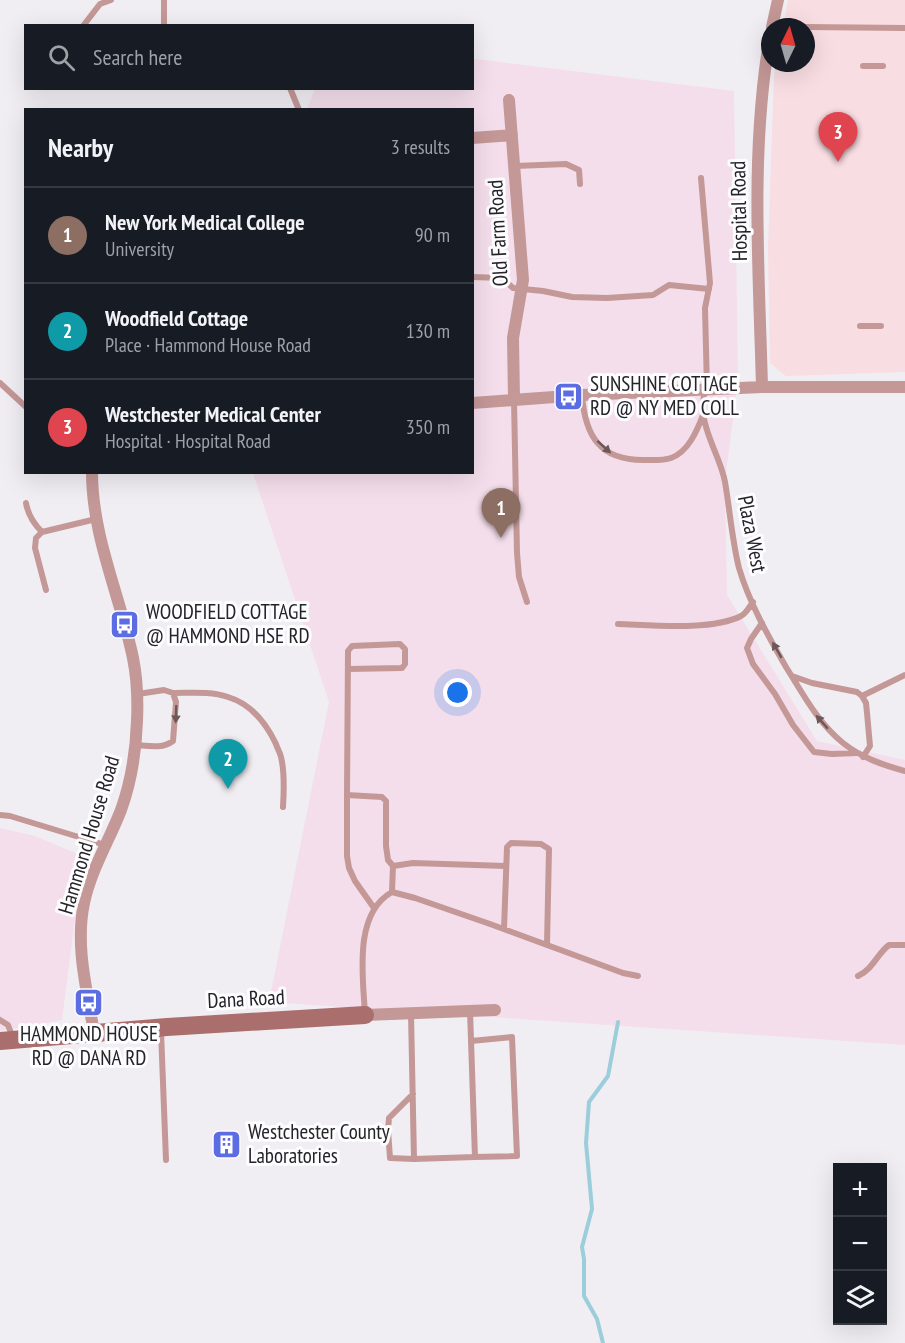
<!DOCTYPE html>
<html lang="en">
<head>
<meta charset="utf-8">
<style>
	:root { --surface:#171b24; --page:#242831; --text:#f1f3f6; --muted:#9ea1a6; --line:#363941; --accent:#ea580c }
	body { margin:0; font-family:"PT Sans Narrow",sans-serif; background:var(--page); color:var(--text) }
	.controls { position:absolute; right:18px; bottom:18px; display:grid; overflow:hidden; border-radius:0px; box-shadow:0 6px 24px #0002 }
	.controls button { width:54px; height:54px; display:grid; place-items:center; padding:0; border:0; border-bottom:2px solid var(--line); background:var(--surface); color:var(--text); font:30px sans-serif }
	.compass { position:absolute; left:761px; top:18px; width:54px; height:54px; border-radius:50%; background:var(--surface); box-shadow:0 6px 24px #0002; rotate:5deg }
	.you { position:absolute; left:458px; top:693px; width:21px; height:21px; margin:-15px; border:4px solid #fff; border-radius:50%; background:#1a73e8; box-shadow:0 0 0 9px #1a73e833 }
	.badge { display:grid; place-items:center; width:39px; height:39px; border-radius:50%; background:var(--accent); color:#fff; font-size:20px; font-weight:700 }
	.pin { position:absolute; translate:-50% -50px; filter:drop-shadow(0 2px 3px #0008) }
	.pin::after { content:''; position:absolute; top:32px; width:21px; height:18px; background:inherit; clip-path:polygon(0 0,100% 0,50% 100%) }
	.list { margin:0; padding:0; list-style:none }
	h2 { display:flex; justify-content:space-between; align-items:center; height:78px; margin:0; padding:0 24px; font-size:26px }
	h2 small { font-size:20px; font-weight:400; color:var(--muted) }
	.list li { display:grid; grid-template-columns:39px 1fr auto; gap:18px; align-items:center; box-sizing:border-box; height:96px; padding:0 24px; border-top:2px solid var(--line) }
	.list b { display:block; font-size:22px; white-space:nowrap }
	.list p { margin:0; font-size:20px; white-space:nowrap; color:var(--muted) }
	.list em { font-size:20px; font-style:normal; color:var(--muted) }
	.icon { flex:none; width:33px; height:33px; fill:none; stroke:currentColor; stroke-width:2; stroke-linecap:round; stroke-linejoin:round }
	.map { position:relative; flex:none; width:905px; height:1343px; overflow:hidden }
	.search { position:absolute; background:var(--surface); box-shadow:0 6px 24px #0002; left:24px; top:24px; width:450px; height:66px; display:flex; align-items:center; gap:15px; box-sizing:border-box; padding:0 21px; border-radius:0px; color:var(--muted); font-size:22px }
	.panel { position:absolute; background:var(--surface); box-shadow:0 6px 24px #0002; left:24px; top:108px; width:450px; height:366px; border-radius:0px }
	.map>svg:first-child { display:block }
</style>
</head>
<body>
<div class="map">
<svg width="905" height="1343" viewBox="0 0 905 1343">
	<rect width="100%" height="100%" fill="#f0eef3"/>
	<path fill="#f4deeb" d="M476,59l258,32 4,289 -13,101 2,114 90,146 88,19v285l-636,-43 60,-300 -76,-229 219,-1v-362l-165,-1 8,-20 157,-1 1,-28z
		M0,828l35,8 48,20 -21,164 -62,11z"/>
	<path fill="#f8dde2" d="M788,0h117v372l-119,4 -16,-13 -2,-115 6,-173 2,-12h30v-36h-23z"/>
	<g fill="none" stroke-linecap="round" stroke-linejoin="round">
		<path stroke="#9ccddb" stroke-width="4" d="M603,1343l-6,-24 -13,-23v-37l-2,-12 10,-38 -6,-66 3,-41 19,-26 10,-54"/>
		<path stroke="#c39897" stroke-width="6" d="M83,26l17,-22 11,-4
			M164,26v-26
			M772,27h14
			M806,27l99,1
			M863,66h20
			M290,88l9,22
			M515,166l51,-2 13,6 1,14
			M701,178l9,105 -5,25 2,81
			M472,277l30,1 11,10 30,3 29,6 35,1 46,-3 16,-10 40,4
			M860,326h21
			M0,383l26,24
			M704,390c0,7 -1,15 -1,22 2,24 18,47 22,70 5,29 7,58 14,86 10,34 29,68 47,99 17,27 32,56 57,76 19,15 40,22 62,28
			M582,395c3,41 18,65 61,65 9,0 19,1 28,-2 17,-6 26,-27 32,-43
			M514,400l3,153 2,24 8,25
			M26,503c2,12 7,20 16,29
			M46,590l-11,-42 1,-10 6,-6 54,-13
			M762,623l-11,16 -4,9 6,16 22,30 18,31 21,27 18,2 25,-1
			M618,624c33,1 94,7 123,-8 5,-2 8,-9 12,-14
			M348,669l54,-1 3,-4v-15l-5,-5 -48,2 -4,5 -1,144 35,2 4,4v45l2,14 5,6
			M792,676l20,7 45,9 5,4 4,7 1,10 3,33 -7,11
			M173,693c18,0 38,-2 55,4 23,7 38,26 48,47 1,4 4,8 5,13 4,16 3,34 2,50
			M862,696l43,-21
			M136,745c13,1 26,4 37,-4l3,-39 -3,-9 -9,-3 -26,4
			M347,795v61l2,12 6,13 19,27
			M0,815l10,1 95,29
			M392,892l1,-26 20,-3 93,3
			M504,929l3,-82 4,-4 30,1 8,5 -2,96
			M858,976c15,-7 19,-22 31,-31h16
			M470,1011l5,146 42,-1 -5,-119 -41,4
			M365,1014c-2,-37 -12,-100 27,-122l23,6 75,26 133,49 15,3
			M411,1014l3,145 61,-2
			M0,1020l8,5 5,13
			M161,1031l5,129
			M413,1094l-24,24 -1,12 2,28 24,1"/>
		<path stroke="#c39897" stroke-width="12" d="M772,27l6,-27
			M509,100l14,180 -10,58 1,61
			M472,138l40,-3
			M762,387c-3,-117 -12,-235 8,-351
			M472,403l110,-8 180,-8h143
			M92,472c0,65 28,123 41,186 4,20 5,42 4,63 -1,30 -6,61 -16,89 -12,31 -30,60 -37,93 -9,43 3,87 10,130
			M365,1015l130,-5"/>
		<path stroke="#aa6e6d" stroke-width="18" d="M0,1041l167,-14 198,-12"/>
	</g>
	<defs><path id="oneway-solid" d="M-6-.8H1V-3.2L6.5 0L1 3.2V.8H-6Z" transform="scale(1.5)"/></defs>
	<g fill="#6c5858">
		<use href="#oneway-solid" transform="translate(604 447) rotate(42)"/>
		<use href="#oneway-solid" transform="translate(777 650) rotate(-120)"/>
		<use href="#oneway-solid" transform="translate(176 714) rotate(92)"/>
		<use href="#oneway-solid" transform="translate(822 722) rotate(-131)"/>
	</g>
	<defs>
		<symbol id="bus-square" viewBox="-11 -11 22 22"><rect x="-9" y="-9" width="18" height="18" rx="4" fill="#5c6ce3" stroke="#fdfcff"/><path d="M-5-6H5V4H4V6H2V4H-2V6H-4V4H-5ZM-3.5-4V0h7V-4ZM-3.5 1.2v1.5H-2V1.2ZM2 1.2v1.5H3.5V1.2Z" fill="#fff"/></symbol>
		<symbol id="building-square" viewBox="-11 -11 22 22"><rect x="-9" y="-9" width="18" height="18" rx="4" fill="#5c6ce3" stroke="#fdfcff"/><path d="M-4-6H4V6H1V3H-1V6H-4ZM-2.5-4.3h1.7v1.8h-1.7ZM.8-4.3h1.7v1.8H.8ZM-2.5-1h1.7V.8h-1.7ZM.8-1h1.7V.8H.8Z" fill="#fff"/></symbol>
	</defs>
	<g fill-rule="evenodd">
		<use href="#bus-square" x="552" y="380" width="33" height="33"/>
		<use href="#bus-square" x="108" y="608" width="33" height="33"/>
		<use href="#bus-square" x="72" y="986" width="33" height="33"/>
		<use href="#building-square" x="210" y="1128" width="33" height="33"/>
	</g>
	<g text-anchor="middle" stroke-width="6" stroke-linejoin="round" paint-order="stroke">
		<g font-size="21" fill="#242325" stroke="#fdfcff">
			<text transform="translate(739 211) rotate(-91)" y="7">Hospital Road</text>
			<text transform="translate(498 233) rotate(-93)" y="7">Old Farm Road</text>
			<text transform="translate(752 534) rotate(79)" y="7">Plaza West</text>
			<text transform="translate(89 835) rotate(-73)" y="7">Hammond House Road</text>
			<text transform="translate(246 999) rotate(-3)" y="7">Dana Road</text>
		</g>
		<g font-size="21" fill="#242325" stroke="#fdfcff" text-anchor="start">
			<text x="590" y="391">SUNSHINE COTTAGE<tspan x="590" dy="24">RD @ NY MED COLL</tspan></text>
			<text x="146" y="619">WOODFIELD COTTAGE<tspan x="146" dy="24">@ HAMMOND HSE RD</tspan></text>
			<text x="89" y="1041" text-anchor="middle">HAMMOND HOUSE<tspan x="89" dy="24">RD @ DANA RD</tspan></text>
			<text x="248" y="1139">Westchester County<tspan x="248" dy="24">Laboratories</tspan></text>
		</g>
	</g>
</svg>
<div class="controls">
<button>+</button>
<button>−</button>
<button><svg class="icon" aria-label="layers" viewBox="0 0 24 24"><path d="M12 4l9 5-9 5-9-5zM3 14l9 5 9-5"/></svg></button>
</div>
<svg class="compass" viewBox="-18 -18 36 36"><path d="M0-13l5 13h-10z" fill="#e53935"/><path d="M0 13l5-13h-10z" fill="#9ea1a6"/></svg>
<div class="you"></div>
<div class="pin badge" style="left:501px;top:538px;background:#8d6e63">1</div>
<div class="pin badge" style="left:228px;top:789px;background:#0f9aa8">2</div>
<div class="pin badge" style="left:838px;top:162px;background:#e0444e">3</div>
<div class="search"><svg class="icon" aria-label="search" viewBox="0 0 24 24"><circle cx="10" cy="10" r="6"/><path d="M15 15l6 6"/></svg>Search here</div>
<section class="panel">
<h2>Nearby<small>3 results</small></h2>
<ul class="list">
<li><span class="badge" style="background:#8d6e63">1</span><div><b>New York Medical College</b><p>University</p></div><em>90 m</em></li>
<li><span class="badge" style="background:#0f9aa8">2</span><div><b>Woodfield Cottage</b><p>Place · Hammond House Road</p></div><em>130 m</em></li>
<li><span class="badge" style="background:#e0444e">3</span><div><b>Westchester Medical Center</b><p>Hospital · Hospital Road</p></div><em>350 m</em></li>
</ul>
</section>
</div>
</body>
</html>
